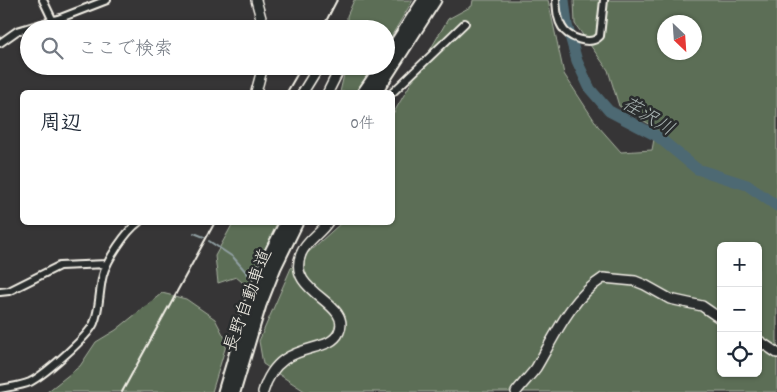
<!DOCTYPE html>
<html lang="ja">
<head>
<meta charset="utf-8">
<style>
	:root { --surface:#fff; --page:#f6f6f7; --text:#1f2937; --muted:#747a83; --line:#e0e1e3 }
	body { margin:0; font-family:Dekko,"Klee One",sans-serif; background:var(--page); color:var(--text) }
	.controls { position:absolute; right:15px; bottom:15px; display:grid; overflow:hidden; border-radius:8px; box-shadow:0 1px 4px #0004 }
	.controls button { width:45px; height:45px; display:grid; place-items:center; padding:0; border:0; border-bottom:1px solid var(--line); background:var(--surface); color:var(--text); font:25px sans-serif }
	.compass { position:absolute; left:657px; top:15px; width:45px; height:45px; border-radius:50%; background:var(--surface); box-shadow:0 1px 4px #0004; rotate:155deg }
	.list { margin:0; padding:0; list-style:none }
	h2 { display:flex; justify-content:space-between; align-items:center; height:65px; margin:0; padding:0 20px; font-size:21px }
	h2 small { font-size:16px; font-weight:400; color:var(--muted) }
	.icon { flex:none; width:28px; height:28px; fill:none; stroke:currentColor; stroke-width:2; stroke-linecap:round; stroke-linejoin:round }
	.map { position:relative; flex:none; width:777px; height:392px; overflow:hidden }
	.search { position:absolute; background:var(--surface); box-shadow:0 1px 4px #0004; left:20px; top:20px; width:375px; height:55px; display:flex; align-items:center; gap:12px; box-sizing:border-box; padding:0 18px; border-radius:28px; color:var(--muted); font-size:19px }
	.panel { position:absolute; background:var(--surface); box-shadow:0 1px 4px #0004; left:20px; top:90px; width:375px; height:135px; border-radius:8px }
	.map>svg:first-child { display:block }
</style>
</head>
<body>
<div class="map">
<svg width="777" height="392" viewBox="0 0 777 392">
	<rect width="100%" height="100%" fill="#363536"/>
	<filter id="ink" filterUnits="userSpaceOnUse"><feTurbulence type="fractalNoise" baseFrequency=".02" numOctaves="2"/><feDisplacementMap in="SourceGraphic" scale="10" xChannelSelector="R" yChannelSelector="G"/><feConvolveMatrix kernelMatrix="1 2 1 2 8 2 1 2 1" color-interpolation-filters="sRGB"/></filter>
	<g filter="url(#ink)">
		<path fill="#5c6e57" stroke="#a8b0a0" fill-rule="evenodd" d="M354,0h59l-27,45v-16h-39v-13z
			M473,0h75l16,74 34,52 23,26 31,-2 4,-22 -37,-22 -11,-36 -33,-46 -1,-24h203v392h-471l-43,-28 -4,-23 32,-73 50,-45 51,-1 1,-108 55,-95 24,-13zM664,22h30v30h-30zM721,246h37v127h-37z
			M346,66h27l-16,26h-17z
			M233,223h44l-29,64 -12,-10 -18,6 -3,-27z
			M162,293l24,6 29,20 12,23 -15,50h-165l33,-26 16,-24 20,-12z"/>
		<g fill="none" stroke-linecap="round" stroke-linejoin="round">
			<path stroke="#909fa2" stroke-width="2" d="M194,233l10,4
				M209,241l24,16 20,23"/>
			<path stroke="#4e6973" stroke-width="11" d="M564,0l3,25 10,36 13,28 19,22 48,25 40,33 50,16 30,21"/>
			<defs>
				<path id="minor" d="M43,0l10,21
					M556,0c1,10 1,19 6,27 5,10 28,20 38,9l4,-36
					M0,43l17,-12 41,-12 49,-19
					M392,93l73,-70
					M0,292l9,-1 50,-25 48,-2
					M0,389c9,-2 21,-3 30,-7 14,-7 58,-45 64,-59 6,-15 5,-33 9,-48 4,-15 23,-44 36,-53"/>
				<path id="secondary" d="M256,0l8,29
					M256,92l7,-26
					M303,92l16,-26
					M328,92l13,-26
					M758,340l19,13
					M263,392c16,-55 65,-35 76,-60 14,-30 -54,-39 -38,-78 5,-13 19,-20 27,-32
					M516,392c6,-8 14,-16 20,-24 19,-32 34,-69 67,-90l32,3 10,4 25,14 32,7 19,13"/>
				<path id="motorway" d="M386,59l38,-59
					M364,92l18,-26
					M376,92l59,-92
					M224,392l28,-94 15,-38 19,-38
					M234,392l26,-87 15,-38 22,-45"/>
			</defs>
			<use href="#minor" stroke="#f4f1e8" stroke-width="10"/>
			<use href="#secondary" stroke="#f4f1e8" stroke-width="12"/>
			<use href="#motorway" stroke="#f4f1e8" stroke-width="15"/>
			<use href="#minor" stroke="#2a2d2e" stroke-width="6"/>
			<use href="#secondary" stroke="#2a2d2e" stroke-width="9"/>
			<use href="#motorway" stroke="#2a2d2e" stroke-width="11"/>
			<path stroke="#f4f1e8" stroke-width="2" d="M322,29l15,-29
				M287,92l15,-26
				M122,392l93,-170"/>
		</g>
	</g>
	<g text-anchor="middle" stroke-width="5" stroke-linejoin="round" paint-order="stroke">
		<g font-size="18" fill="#f4f1e8" stroke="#2a2d2e">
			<text transform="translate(247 300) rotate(-70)" y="6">長野自動車道</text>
		</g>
		<g font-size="19" font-style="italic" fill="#a9b4b3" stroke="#2a2d2e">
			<text transform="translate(649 115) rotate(31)" y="7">荏沢川</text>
		</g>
	</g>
</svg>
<div class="controls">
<button>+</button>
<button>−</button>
<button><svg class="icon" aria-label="locate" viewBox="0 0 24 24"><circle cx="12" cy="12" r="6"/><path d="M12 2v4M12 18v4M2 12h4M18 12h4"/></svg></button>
</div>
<svg class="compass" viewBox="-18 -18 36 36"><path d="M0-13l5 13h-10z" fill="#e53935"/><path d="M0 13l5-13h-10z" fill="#747a83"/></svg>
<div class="search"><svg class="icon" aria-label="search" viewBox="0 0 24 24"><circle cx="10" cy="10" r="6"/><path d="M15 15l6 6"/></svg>ここで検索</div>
<section class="panel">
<h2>周辺<small>0件</small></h2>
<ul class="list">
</ul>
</section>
</div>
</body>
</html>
